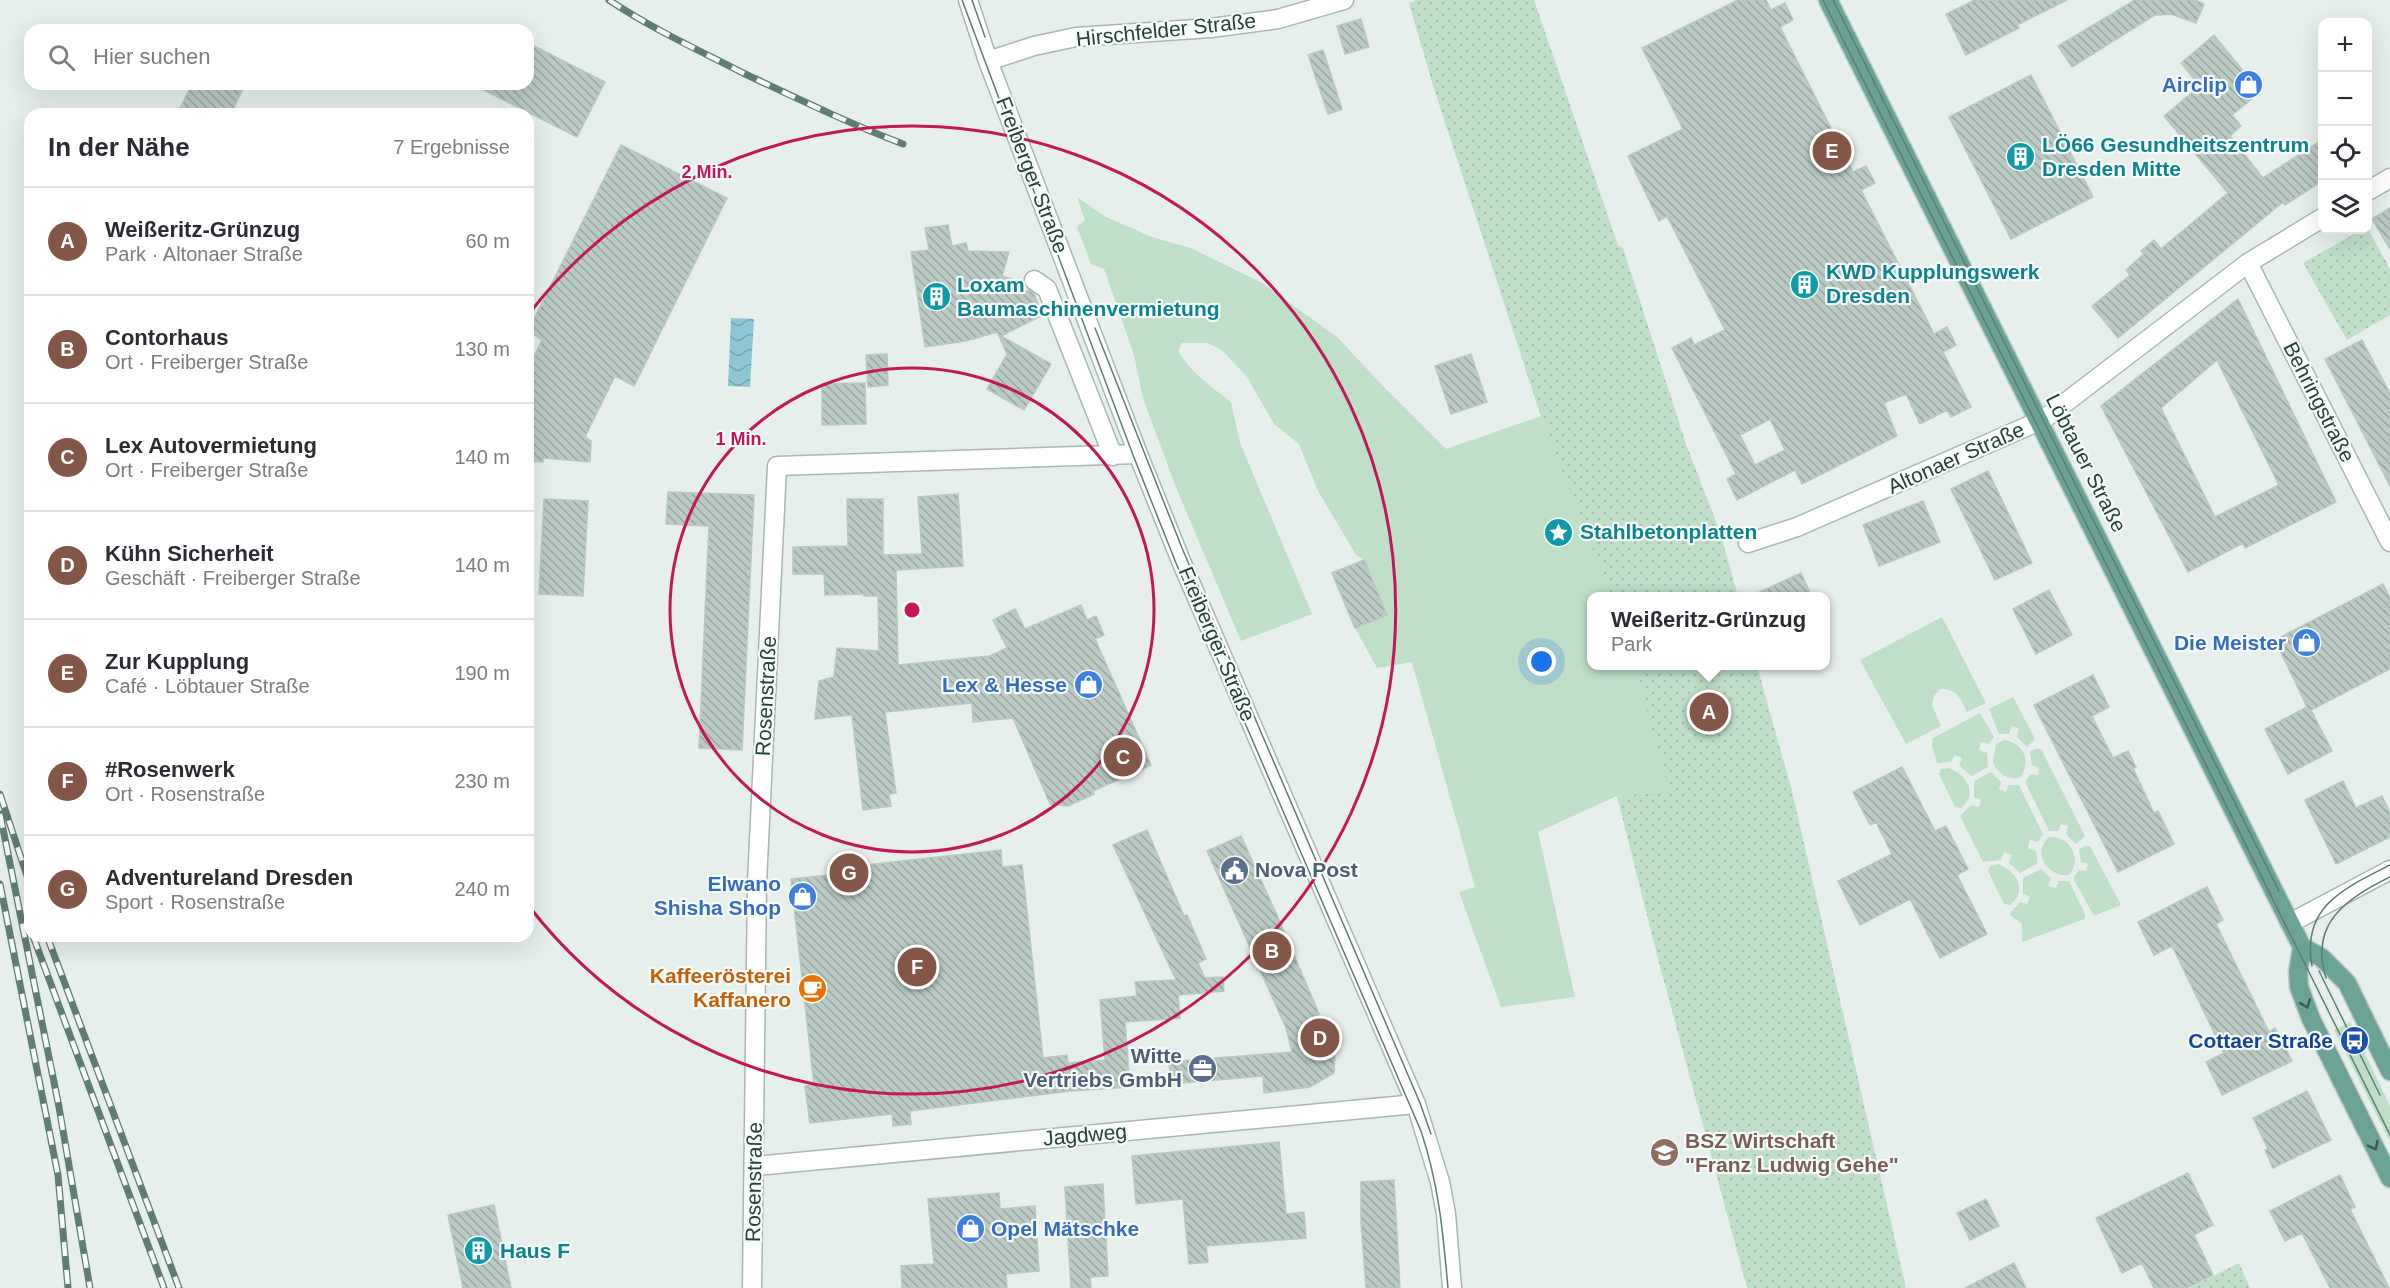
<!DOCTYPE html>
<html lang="de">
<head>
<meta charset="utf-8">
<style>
	:root { --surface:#fff; --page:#f7f7f7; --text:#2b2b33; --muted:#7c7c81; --line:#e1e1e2; --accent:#845648 }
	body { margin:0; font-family:Helvetica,sans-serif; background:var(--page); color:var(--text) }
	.controls { position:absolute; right:18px; top:18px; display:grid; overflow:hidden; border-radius:12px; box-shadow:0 6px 24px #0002 }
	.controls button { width:54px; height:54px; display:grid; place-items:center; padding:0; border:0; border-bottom:2px solid var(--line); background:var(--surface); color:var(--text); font:30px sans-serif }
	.you { position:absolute; left:1542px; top:662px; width:21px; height:21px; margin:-15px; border:4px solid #fff; border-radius:50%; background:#1a73e8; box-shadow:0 0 0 9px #1a73e833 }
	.badge { display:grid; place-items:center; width:39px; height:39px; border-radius:50%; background:var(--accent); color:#fff; font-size:20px; font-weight:700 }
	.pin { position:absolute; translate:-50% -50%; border:3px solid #fff; box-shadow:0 2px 6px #0006 }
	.popup { position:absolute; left:1587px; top:592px; width:243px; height:78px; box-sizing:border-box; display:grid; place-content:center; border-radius:12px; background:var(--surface); filter:drop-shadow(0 2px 4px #0005); font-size:20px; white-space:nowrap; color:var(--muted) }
	.popup b { font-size:22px; color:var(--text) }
	.popup::after { content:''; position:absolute; left:50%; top:100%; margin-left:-12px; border:12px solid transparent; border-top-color:var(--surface) }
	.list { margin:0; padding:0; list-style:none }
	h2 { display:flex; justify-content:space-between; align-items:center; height:78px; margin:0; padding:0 24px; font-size:26px }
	h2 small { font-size:20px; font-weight:400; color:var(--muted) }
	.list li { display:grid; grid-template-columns:39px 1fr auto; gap:18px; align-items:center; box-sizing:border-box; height:108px; padding:0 24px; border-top:2px solid var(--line) }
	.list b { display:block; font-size:22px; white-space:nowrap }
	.list p { margin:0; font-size:20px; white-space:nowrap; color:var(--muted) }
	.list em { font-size:20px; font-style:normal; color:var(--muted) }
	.icon { flex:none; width:33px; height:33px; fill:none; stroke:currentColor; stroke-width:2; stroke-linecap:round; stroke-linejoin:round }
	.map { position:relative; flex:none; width:2390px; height:1288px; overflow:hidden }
	.search { position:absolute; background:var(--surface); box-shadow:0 6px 24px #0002; left:24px; top:24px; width:510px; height:66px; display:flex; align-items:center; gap:15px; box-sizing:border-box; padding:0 21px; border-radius:18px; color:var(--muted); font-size:22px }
	.panel { position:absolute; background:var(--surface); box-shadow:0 6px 24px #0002; left:24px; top:108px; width:510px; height:834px; border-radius:18px }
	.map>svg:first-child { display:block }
</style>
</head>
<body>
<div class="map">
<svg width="2390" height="1288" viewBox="0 0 2390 1288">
	<defs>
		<pattern id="park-dots" width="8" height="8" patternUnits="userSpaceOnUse" patternTransform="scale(1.5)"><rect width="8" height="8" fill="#bfdfc9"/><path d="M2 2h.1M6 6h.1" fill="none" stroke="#a4c1ae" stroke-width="1.8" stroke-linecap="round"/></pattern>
		<pattern id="water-waves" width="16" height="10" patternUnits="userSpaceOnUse" patternTransform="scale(1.5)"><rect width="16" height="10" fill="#8fc6d3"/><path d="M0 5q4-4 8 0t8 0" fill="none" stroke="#75a2ac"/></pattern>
		<pattern id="building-back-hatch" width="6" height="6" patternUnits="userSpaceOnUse" patternTransform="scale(1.5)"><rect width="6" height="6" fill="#bbcac4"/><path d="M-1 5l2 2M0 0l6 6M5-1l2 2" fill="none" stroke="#98a6a0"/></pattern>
	</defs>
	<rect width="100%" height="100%" fill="#e6efeb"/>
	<path fill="#bfdfc9" d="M1417,0l259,596h-84v70h111l-33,125 -53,5 -79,36 37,165 -74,10 -42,-115 16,-5 -63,-225 -35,6 -22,-40 32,-14 -23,-54 -8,-5 -38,-64 -19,-47 -25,-20 -27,-47 -24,-26 -15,-8h-26l-4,8c12,21 34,36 53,51l9,41 72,171 -71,27 -66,-156 -32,-87 -9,-43 -30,-86 -13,-5 -14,-37 8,-7 -8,-23 29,20 46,20 39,11 71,35 75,54 48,51 61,61 95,-33 -107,-328 -25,-85z
		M1942,617l44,86 -19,9c-7,-14 -10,-24 -27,-23l-6,7 -2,9 9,21 -35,18 -46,-84z
		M2013,697l22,42 -8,8 -10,-10 2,-8 -7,-3 -3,8h-10l-10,-25z
		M1980,713l14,24 -5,7 -8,-2 -2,8 8,3 1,14 -16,9 -13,-10 3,-8 -7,-3 -4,7 -14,1 -5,-18 1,-7z
		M2004,740c20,3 28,22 16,38 -13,2 -22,-4 -27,-16l3,-18z
		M2035,749h6l44,87 -9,8 -10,-10 2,-8 -7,-2 -3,7h-9l-24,-49 5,-8 8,1 1,-7 -7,-3 -2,-13z
		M1949,768c17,6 30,26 12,40l-6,-1 -16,-33 2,-5z
		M1991,772l10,10 -2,7 7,3 3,-7h10l24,49 -5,8 -8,-2 -2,8 8,3 2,12 -18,10 -11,-10 3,-8 -8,-3 -3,8 -18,2 -23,-46 11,-11 8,2 2,-7 -7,-3v-16z
		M2049,837c21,-2 34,22 20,38 -21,3 -38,-22 -20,-38z
		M2085,846h5l31,59 -27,11 -21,-38 6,-8 7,1 2,-7 -7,-2 -2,-13z
		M1998,864c18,7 31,26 12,41l-6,-1 -16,-33 2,-5z
		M2041,869l10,9 -3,8 8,2 3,-7h10l16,33v5l-63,23v-18l-13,-10 11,-12 7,2 3,-7 -7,-3v-16z
		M2350,1022l40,84v36l-56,-112z"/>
	<path fill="url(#park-dots)" d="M1417,0h117l84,245 5,3 63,196 34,88 18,64h-127l-70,-180 -107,-328 -25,-85z
		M2368,229l22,40v46l-43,25 -44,-77 58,-33z
		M1635,666h122l35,125 114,497h-159l-89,-329 -41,-163 52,-5z
		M2239,1263l11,25h-60z"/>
	<path fill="url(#water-waves)" d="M731,318l23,1 -4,68 -22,-1z"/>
	<path fill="url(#building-back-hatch)" stroke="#b8c9c2" stroke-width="1.5" fill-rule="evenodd" d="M1738,0h28l5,10 14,-7 8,17 -13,7 73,145 13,-6 9,17 -14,7 73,144 13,-7 9,18 -13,7 28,55 -20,10 -4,-7 -27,14 -14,-30 -22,9 13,33 -95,48 -7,-14 -58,30 -10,-21 9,-5 -64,-126 19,-10 3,7 31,-15 -58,-114 -8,5 -31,-65 55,-27 -41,-81zM1770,419l15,31 -30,15 -15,-30z
		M1975,0h92l-50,25 2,3 -53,27 -20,-41z
		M2135,0h60l9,4 -8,19 -25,-9 -16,1 -83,52 -14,-21z
		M1361,19l8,28 -24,7 -8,-28z
		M2214,35l46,57 -28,23 9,11 -11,10 33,42 59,-38v41l-37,24 -2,-3 -165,136 -26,-32 38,-31 -4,-5 18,-16 -3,-3 13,-11 7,9 67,-56 -64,-77 36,-30 -19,-23z
		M528,43l77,39 -28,55 -105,-53h56z
		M1323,50l19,59 -14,5 -20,-59z
		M2031,75l62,122 -82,42 -62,-122z
		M192,84h53l-14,30h-54z
		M621,145l106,53 -93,188 -19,-10 -30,61 6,4 -1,21 -47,-4v4l-15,-1v-92l14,-29 -14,-9z
		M2390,208v41l-18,-30z
		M948,225l4,21 14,-3 2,8 41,1 -7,24 13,4 5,15 9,-5 5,4 9,21 -42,21 50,28 -27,46 -37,-21 20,-35 -10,-22 -31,9 -41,6 -14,-95 18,-2 -4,-22z
		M2238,299l98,203 -91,46 -2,-5 -55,29 -87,-166zM2217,360l62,125 -64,32 -54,-109z
		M2362,340l28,54v92l-65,-127z
		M887,354l1,31 -20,2 -2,-32z
		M1471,354l16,48 -36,12 -16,-48z
		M865,383l1,41 -44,1v-41z
		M1988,471l44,92 -37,17 -44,-91z
		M668,492l86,3 -12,255 -43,-2 10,-222 -43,-2z
		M958,494l5,72 -67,4 2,95 92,-9 17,-8 -14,-28 22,-11 10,20 56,-24 6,15 9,-4 8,19 -9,4 56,126 -58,26 1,3 -26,12 -18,-2 -37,-86 -40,4 -1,-19 -87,9 11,81 -7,1 2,12 -28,4 -11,-95 -37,4 4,-38 15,-4 3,-29 42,3 -1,-55h-14v-2l-39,1 -1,-21h-31v-27l55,-1 -1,-47h36v56l39,-1 -4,-57z
		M544,499l44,2 -5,95 -44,-2z
		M1923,501l17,41 -61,24 -16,-41z
		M1364,560l23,55 -32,13 -23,-55z
		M1801,573l11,24h-63z
		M2383,584l7,14v71l-79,41 21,41 -44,23 -23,-45 42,-22 -32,-67z
		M2049,590l23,45 -36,19 -23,-45z
		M2093,675l16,32 -17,9 21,42 15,-7 8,16 -3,1 21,45 4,-2 16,33 -56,28 -84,-167z
		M1902,767l33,64 11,-5 22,43 -11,6 30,59 -47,24 -30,-59 -50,26 -22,-44 54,-27 -16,-32 -6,3 -17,-33z
		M2343,781l13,27 26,-12 8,17v24l-54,27 -31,-64z
		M1147,830l37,86 3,-1 19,44 -8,4 7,15 18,-1 1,14 -46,4 2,23 -55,4 5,65 -59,4 -161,20 1,13 -18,2 -1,-12 -82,9 -5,-37 9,-1 -23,-206 49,-5 -1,-6 162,-18 1,17 20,-2 21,193 24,-3 1,8 37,-3 -5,-60 37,-4 -2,-14 41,-2 -63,-135z
		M1241,836l35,77 59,138 -1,22 -24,14 -46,6 -1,-17 -92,8 -2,-22 123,-10 -6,-24 -79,-177z
		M2207,887l16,33 -7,4 53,108 6,-4 17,33 -70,34 -16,-33 18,-9 -52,-107 -18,9 -16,-33z
		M2307,1091l24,49 -58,28 -8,-18 3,-1 -15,-31z
		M1279,1142l7,72 18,-2 2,26 -100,8 2,16 -19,2 -6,-65 -47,5 -4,-48z
		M2188,1173l25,52 -19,10 19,40 -26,13h-33l-12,-25 -20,10 -26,-55z
		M2340,1175l15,32 -5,2 39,79h-59l-28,-55 -17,8 -15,-30z
		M1394,1180l6,108h-34l-5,-65v-41z
		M1103,1184l5,92 -18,1 1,11h-20l-6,-101z
		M999,1193l1,16 35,-3 4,65 -33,3 1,14h-105l-1,-22 33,-2 -6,-65z
		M1986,1199l13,27 -29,14 -13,-27z
		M494,1205l17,83h-48l-15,-73z
		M2014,1263l12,25h-61z"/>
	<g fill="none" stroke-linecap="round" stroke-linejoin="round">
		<defs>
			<path id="minor" d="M968,0l20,61 150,393 43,107 235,543 24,78 6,32 6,74
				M988,61l46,-15 42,-9 135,-9 67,-9 66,-19
				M2368,191l22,-13
				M2248,263l142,279
				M1034,280l13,9 66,167
				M1748,543l49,-16 247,-108 204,-156 74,-45
				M2290,923l100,-53
				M755,1166l661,-62
				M752,1288l5,-405 20,-417 361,-12"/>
			<path id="major" d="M1828,0l474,947 20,11 25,25 43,88
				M2302,947l-4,25 1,15 12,32 79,159"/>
		</defs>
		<use href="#minor" stroke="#a8b7b3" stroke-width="21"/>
		<use href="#major" stroke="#c2cac8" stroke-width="21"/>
		<use href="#minor" stroke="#fff" stroke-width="18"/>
		<use href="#major" stroke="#6ba497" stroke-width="18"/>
		<path stroke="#5f7c76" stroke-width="1.5" d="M962,0l171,455 43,108 245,568c18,54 22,102 27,157
			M972,0l13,37
			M1823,0l213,423 354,712
			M1833,0l446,891
			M1095,328l87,220 238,555 11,31
			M2312,966c-11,-60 33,-78 78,-101
			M2319,971l61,124
			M2326,978c-17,-55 20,-79 64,-101"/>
		<defs>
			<path id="rail" d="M609,0c42,28 89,50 134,73 53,25 105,50 160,71
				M0,794l30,91
				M0,814l59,293 31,181
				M0,884l58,291 10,113
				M33,936l131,352
				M47,936l132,352"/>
		</defs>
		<use href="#rail" stroke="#5f7c76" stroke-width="7"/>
		<use href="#rail" stroke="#f7fbf9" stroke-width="4.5" stroke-dasharray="14" stroke-linecap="butt"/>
	</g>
	<defs><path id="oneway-chevron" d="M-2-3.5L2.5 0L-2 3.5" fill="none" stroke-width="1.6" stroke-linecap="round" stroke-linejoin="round" transform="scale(1.5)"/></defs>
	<g stroke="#365a52">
		<use href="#oneway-chevron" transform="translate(2306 1004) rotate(69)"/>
		<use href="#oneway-chevron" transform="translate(2374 1146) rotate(64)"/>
	</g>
	<g fill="none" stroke="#c2185b" stroke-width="3">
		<circle cx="912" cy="610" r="242"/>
		<path d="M528 315A484 484 0 1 1 528 905"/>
	</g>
	<defs>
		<symbol id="shop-disc" viewBox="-11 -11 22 22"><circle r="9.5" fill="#3f7fe0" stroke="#f7fbf9"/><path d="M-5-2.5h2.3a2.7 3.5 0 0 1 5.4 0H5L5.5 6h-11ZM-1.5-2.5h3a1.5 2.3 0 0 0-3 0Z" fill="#fff"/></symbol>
		<symbol id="building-disc" viewBox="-11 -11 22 22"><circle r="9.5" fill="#0f9aa8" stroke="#f7fbf9"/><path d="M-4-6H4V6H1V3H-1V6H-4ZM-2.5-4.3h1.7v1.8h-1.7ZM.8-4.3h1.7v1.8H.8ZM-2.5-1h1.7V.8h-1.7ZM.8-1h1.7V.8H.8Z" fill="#fff"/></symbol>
		<symbol id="sight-disc" viewBox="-11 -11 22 22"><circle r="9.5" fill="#0f9aa8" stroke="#f7fbf9"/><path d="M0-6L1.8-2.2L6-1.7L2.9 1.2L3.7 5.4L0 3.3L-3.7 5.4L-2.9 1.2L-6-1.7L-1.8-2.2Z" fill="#fff"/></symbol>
		<symbol id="civic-disc" viewBox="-11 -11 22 22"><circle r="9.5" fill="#5c6f8a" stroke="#f7fbf9"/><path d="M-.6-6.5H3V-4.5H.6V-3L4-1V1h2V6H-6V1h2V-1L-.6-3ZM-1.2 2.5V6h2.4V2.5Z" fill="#fff"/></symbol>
		<symbol id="cafe-disc" viewBox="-11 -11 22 22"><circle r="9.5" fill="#e8710a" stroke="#f7fbf9"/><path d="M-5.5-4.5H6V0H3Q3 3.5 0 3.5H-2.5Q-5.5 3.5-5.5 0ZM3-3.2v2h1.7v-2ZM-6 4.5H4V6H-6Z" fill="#fff"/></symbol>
		<symbol id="bus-disc" viewBox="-11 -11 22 22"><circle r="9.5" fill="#1a4fb4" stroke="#f7fbf9"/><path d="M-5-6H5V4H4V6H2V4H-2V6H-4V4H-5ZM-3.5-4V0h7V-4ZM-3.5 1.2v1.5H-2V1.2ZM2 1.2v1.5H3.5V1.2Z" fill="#fff"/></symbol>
		<symbol id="office-disc" viewBox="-11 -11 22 22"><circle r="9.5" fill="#5c6f8a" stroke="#f7fbf9"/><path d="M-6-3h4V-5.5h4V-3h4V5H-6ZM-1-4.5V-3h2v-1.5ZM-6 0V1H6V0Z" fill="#fff"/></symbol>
		<symbol id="school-disc" viewBox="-11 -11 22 22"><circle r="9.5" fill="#8d6e63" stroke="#f7fbf9"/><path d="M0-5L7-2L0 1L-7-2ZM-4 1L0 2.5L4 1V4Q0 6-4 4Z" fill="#fff"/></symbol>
	</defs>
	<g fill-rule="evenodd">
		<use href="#shop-disc" x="2232" y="68" width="33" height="33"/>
		<use href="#building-disc" x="2004" y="140" width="33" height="33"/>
		<use href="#building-disc" x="1788" y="268" width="33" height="33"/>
		<use href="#building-disc" x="920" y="280" width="33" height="33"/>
		<use href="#sight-disc" x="1542" y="516" width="33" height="33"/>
		<use href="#shop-disc" x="2290" y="626" width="33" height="33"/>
		<use href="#shop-disc" x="1072" y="668" width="33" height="33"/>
		<use href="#civic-disc" x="1218" y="854" width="33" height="33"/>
		<use href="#shop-disc" x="786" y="880" width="33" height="33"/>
		<use href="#cafe-disc" x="796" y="972" width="33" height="33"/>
		<use href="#bus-disc" x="2338" y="1024" width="33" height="33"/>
		<use href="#office-disc" x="1186" y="1052" width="33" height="33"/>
		<use href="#school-disc" x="1648" y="1136" width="33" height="33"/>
		<use href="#shop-disc" x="954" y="1212" width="33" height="33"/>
		<use href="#building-disc" x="462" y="1234" width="33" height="33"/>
	</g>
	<g text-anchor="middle" stroke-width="4.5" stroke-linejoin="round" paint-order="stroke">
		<g font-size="21" fill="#24413b" stroke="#f7fbf9">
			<text transform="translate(1166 30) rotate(-6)" y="7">Hirschfelder Straße</text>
			<text transform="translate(1032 175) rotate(69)" y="7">Freiberger Straße</text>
			<text transform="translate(2319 402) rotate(63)" y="7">Behringstraße</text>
			<text transform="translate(1956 458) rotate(-24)" y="7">Altonaer Straße</text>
			<text transform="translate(2086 463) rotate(63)" y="7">Löbtauer Straße</text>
			<text transform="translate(1217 644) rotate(67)" y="7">Freiberger Straße</text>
			<text transform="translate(766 696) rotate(-87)" y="7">Rosenstraße</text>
			<text transform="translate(1085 1135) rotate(-5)" y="7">Jagdweg</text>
			<text transform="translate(754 1182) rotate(-89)" y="7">Rosenstraße</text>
		</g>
		<g font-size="21" font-weight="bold" fill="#366cbe" stroke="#f7fbf9" text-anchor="end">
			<text x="2227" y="92">Airclip</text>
			<text x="2286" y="650">Die Meister</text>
			<text x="1067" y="692">Lex &amp; Hesse</text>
			<text x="781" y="891">Elwano<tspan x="781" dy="24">Shisha Shop</tspan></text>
			<text x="991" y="1236" text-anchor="start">Opel Mätschke</text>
		</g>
		<g font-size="21" font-weight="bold" fill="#0d838f" stroke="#f7fbf9" text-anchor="start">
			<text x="2042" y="152">LÖ66 Gesundheitszentrum<tspan x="2042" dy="24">Dresden Mitte</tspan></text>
			<text x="1826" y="279">KWD Kupplungswerk<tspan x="1826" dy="24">Dresden</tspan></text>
			<text x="957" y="292">Loxam<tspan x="957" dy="24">Baumaschinenvermietung</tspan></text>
			<text x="1580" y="539">Stahlbetonplatten</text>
			<text x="500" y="1258">Haus F</text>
		</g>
		<g font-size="21" font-weight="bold" fill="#4e5e75" stroke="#f7fbf9" text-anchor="start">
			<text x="1255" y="877">Nova Post</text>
			<text x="1182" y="1063" text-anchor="end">Witte<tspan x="1182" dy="24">Vertriebs GmbH</tspan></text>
		</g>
		<g font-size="21" font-weight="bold" fill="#c56008" stroke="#f7fbf9" text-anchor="end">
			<text x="791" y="983">Kaffeerösterei<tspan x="791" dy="24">Kaffanero</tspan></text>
		</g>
		<g font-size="21" font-weight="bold" fill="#164399" stroke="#f7fbf9" text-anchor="end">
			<text x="2333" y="1048">Cottaer Straße</text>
		</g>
		<g font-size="21" font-weight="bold" fill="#785e54" stroke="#f7fbf9" text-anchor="start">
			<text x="1685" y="1148">BSZ Wirtschaft<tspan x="1685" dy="24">"Franz Ludwig Gehe"</tspan></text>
		</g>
	</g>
	<circle cx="912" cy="610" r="9" fill="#c2185b" stroke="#f7fbf9" stroke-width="3"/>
	<g font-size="18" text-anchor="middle" font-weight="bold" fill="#c2185b" stroke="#f7fbf9" stroke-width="4.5" stroke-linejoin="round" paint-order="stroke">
		<text x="707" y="178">2 Min.</text>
		<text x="741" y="445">1 Min.</text>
	</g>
</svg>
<div class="controls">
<button>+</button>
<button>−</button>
<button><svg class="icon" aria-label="locate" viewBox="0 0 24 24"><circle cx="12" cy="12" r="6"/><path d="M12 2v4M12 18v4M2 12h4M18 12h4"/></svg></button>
<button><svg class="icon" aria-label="layers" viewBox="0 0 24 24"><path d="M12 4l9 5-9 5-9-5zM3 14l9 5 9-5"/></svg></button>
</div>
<div class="you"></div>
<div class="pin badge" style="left:1709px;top:712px">A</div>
<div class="popup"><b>Weißeritz-Grünzug</b>Park</div>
<div class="pin badge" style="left:1272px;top:951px">B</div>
<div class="pin badge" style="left:1123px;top:757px">C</div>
<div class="pin badge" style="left:1320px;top:1038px">D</div>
<div class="pin badge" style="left:1832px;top:151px">E</div>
<div class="pin badge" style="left:917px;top:967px">F</div>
<div class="pin badge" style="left:849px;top:873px">G</div>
<div class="search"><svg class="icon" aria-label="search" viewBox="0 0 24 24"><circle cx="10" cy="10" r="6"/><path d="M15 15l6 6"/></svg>Hier suchen</div>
<section class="panel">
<h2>In der Nähe<small>7 Ergebnisse</small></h2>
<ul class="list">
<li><span class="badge">A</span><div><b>Weißeritz-Grünzug</b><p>Park · Altonaer Straße</p></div><em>60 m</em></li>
<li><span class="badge">B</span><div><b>Contorhaus</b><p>Ort · Freiberger Straße</p></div><em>130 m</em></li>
<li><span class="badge">C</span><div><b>Lex Autovermietung</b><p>Ort · Freiberger Straße</p></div><em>140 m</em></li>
<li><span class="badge">D</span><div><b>Kühn Sicherheit</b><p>Geschäft · Freiberger Straße</p></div><em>140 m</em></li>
<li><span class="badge">E</span><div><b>Zur Kupplung</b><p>Café · Löbtauer Straße</p></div><em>190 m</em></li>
<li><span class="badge">F</span><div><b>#Rosenwerk</b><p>Ort · Rosenstraße</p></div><em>230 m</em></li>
<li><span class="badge">G</span><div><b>Adventureland Dresden</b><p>Sport · Rosenstraße</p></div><em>240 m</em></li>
</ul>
</section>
</div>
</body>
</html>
